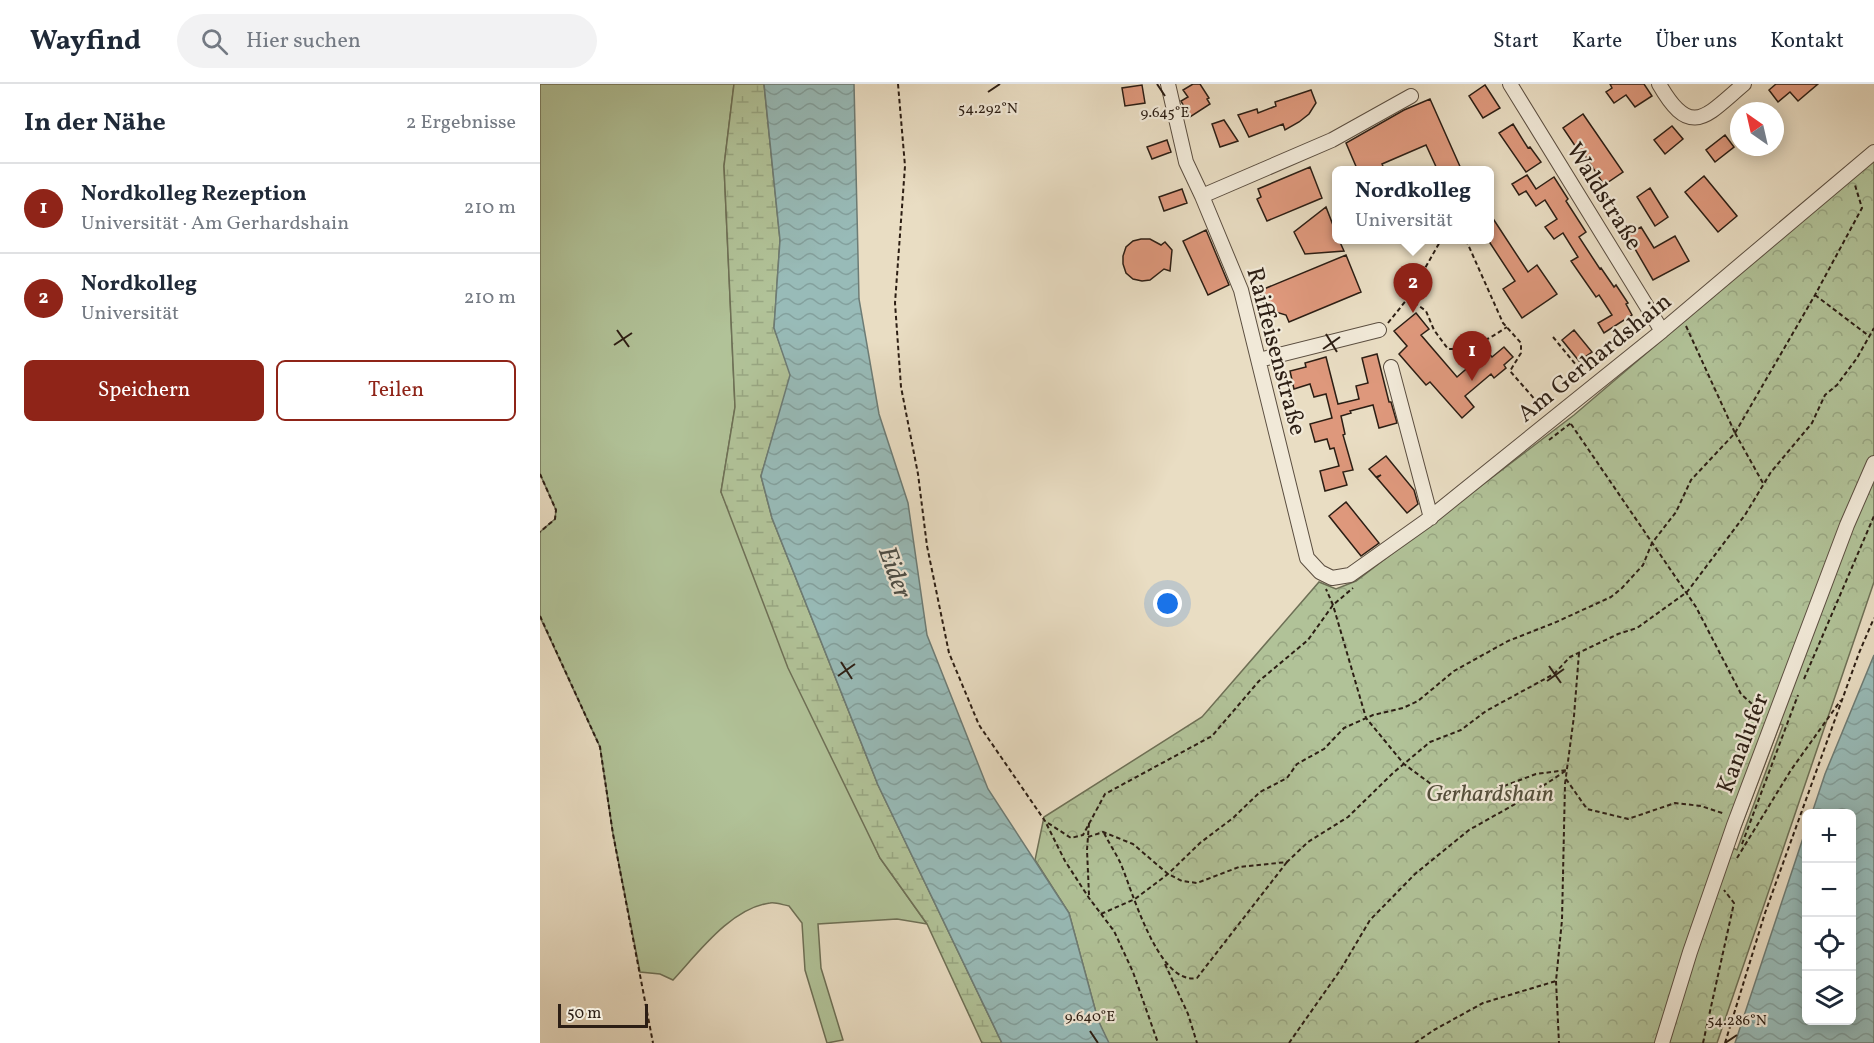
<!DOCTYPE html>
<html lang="de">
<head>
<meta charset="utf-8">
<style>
	:root { --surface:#fff; --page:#f2f2f3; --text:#1f2937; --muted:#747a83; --line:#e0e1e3; --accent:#8f2418 }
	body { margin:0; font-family:Vollkorn,serif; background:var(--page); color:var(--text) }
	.controls { position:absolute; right:18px; bottom:18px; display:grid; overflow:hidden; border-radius:9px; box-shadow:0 3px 15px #0003 }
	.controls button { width:54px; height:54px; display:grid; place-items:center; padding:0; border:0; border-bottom:2px solid var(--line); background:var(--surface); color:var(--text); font:30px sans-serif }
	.compass { position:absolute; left:1190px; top:18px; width:54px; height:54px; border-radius:50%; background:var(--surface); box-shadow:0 3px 15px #0003; rotate:326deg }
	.scale { position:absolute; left:18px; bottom:15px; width:90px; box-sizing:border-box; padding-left:6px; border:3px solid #2c1e14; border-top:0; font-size:16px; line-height:21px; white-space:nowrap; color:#2c1e14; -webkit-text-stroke:4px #f1e9d8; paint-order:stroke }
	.you { position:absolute; left:628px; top:520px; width:21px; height:21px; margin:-15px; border:4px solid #fff; border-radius:50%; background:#1a73e8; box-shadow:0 0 0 9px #1a73e833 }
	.badge { display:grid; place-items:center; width:39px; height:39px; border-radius:50%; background:var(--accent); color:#fff; font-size:20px; font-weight:700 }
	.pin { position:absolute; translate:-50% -50px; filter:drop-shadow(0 2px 3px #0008) }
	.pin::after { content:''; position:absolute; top:32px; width:21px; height:18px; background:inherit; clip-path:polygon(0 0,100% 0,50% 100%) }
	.popup { position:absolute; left:792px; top:82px; width:162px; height:78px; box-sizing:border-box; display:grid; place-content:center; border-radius:9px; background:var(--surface); filter:drop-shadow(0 2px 4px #0005); font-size:20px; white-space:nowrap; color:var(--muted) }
	.popup b { font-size:22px; color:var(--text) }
	.popup::after { content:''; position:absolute; left:50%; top:100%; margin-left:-12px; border:12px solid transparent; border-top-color:var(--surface) }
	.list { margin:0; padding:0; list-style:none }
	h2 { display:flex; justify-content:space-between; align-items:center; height:78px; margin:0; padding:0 24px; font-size:26px }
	h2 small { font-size:20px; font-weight:400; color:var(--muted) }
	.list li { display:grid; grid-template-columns:39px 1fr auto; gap:18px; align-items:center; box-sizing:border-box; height:90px; padding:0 24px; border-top:2px solid var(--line) }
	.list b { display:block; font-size:22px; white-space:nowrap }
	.list p { margin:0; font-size:20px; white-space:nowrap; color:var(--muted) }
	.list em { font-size:20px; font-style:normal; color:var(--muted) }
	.actions { display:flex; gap:12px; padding:18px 24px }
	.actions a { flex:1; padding:14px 0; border:2px solid var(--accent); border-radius:9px; text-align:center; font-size:21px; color:var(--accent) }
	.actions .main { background:var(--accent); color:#fff }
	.icon { flex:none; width:33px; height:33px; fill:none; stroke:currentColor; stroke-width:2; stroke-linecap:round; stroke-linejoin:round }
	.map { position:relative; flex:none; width:1334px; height:959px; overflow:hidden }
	header { display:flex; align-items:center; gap:36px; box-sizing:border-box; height:84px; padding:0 30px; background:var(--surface); border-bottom:2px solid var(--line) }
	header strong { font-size:28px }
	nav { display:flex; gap:33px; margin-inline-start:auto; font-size:21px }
	.search { width:420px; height:54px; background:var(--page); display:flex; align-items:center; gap:15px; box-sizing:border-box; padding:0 21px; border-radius:33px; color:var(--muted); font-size:22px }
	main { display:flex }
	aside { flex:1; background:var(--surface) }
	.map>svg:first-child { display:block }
</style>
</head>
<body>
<header>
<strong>Wayfind</strong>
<div class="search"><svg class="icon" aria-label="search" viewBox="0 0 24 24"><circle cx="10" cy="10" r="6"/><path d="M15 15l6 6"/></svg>Hier suchen</div>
<nav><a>Start</a><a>Karte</a><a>Über uns</a><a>Kontakt</a></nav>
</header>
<main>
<aside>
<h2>In der Nähe<small>2 Ergebnisse</small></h2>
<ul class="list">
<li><span class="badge">1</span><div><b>Nordkolleg Rezeption</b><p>Universität · Am Gerhardshain</p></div><em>210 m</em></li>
<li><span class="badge">2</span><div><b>Nordkolleg</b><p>Universität</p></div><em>210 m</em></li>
</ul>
<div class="actions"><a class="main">Speichern</a><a>Teilen</a></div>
</aside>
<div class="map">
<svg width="1334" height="959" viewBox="0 0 1334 959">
	<defs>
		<pattern id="forest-crowns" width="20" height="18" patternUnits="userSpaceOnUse" patternTransform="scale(1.5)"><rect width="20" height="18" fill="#b1c298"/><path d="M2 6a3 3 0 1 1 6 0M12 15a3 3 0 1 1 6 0" fill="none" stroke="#98a682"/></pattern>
		<pattern id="wetland-marsh" width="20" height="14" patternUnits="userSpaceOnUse" patternTransform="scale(1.5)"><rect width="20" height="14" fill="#b1c298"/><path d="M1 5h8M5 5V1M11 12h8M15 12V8" fill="none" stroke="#98a682"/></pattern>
		<pattern id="water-waves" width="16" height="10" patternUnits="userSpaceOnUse" patternTransform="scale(1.5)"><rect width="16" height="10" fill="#98bbb8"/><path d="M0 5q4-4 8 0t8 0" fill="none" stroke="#83a09d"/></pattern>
	</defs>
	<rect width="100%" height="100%" fill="#e9ddc3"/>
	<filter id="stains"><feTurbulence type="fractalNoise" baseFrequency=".00333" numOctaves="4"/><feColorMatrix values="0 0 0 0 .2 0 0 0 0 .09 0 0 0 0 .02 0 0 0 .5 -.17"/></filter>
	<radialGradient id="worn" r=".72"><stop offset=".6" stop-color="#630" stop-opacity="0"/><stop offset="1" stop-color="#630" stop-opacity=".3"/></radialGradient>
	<path fill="#b1c298" stroke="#6e7056" stroke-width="1.5" d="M0,0h194l-10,82 11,241 -14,85 159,366 47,66 -30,-5 -79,5 3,44 22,72 -16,3 -22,-73 -3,-47 -13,-17c-6,-1 -13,-4 -19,-3 -39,5 -72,50 -97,77l-13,-6 -20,-2 -27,-138 -13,-87 -60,-130v-85l15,-13 1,-9 -16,-36z"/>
	<path fill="url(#forest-crowns)" stroke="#6e7056" stroke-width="1.5" fill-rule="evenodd" d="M1334,75v423l-157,461h-609l-10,-23 -29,-107 -34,-53 9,-43 158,-100 117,-135 17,7 20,-8 218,-166zM1240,640l3,1 -46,125 -4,-2z"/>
	<path fill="url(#wetland-marsh)" stroke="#6e7056" stroke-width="1.5" d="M194,0h30l16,156 -6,88 17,47 -30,101 11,42 106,267 124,258h-20l-55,-119 -47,-66 -92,-190 -67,-176 14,-85 -11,-241z"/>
	<path fill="url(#water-waves)" stroke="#6d7c76" stroke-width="1.5" d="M224,0h90l5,215 20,115 29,89 19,132 61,154 81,124 29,107 11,23h-107l-124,-258 -106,-267 -11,-42 29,-101 -16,-47 6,-88z
		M1334,571v388h-139l71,-214v191h46v-206l-40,-1 13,-39z"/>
	<path fill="#de987c" stroke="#2c1e14" stroke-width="1.5" d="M653,0h7l9,14 -2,1 3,5 -20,13 -9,-16 7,-4 -5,-7z
		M1070,0h34l8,12 -17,11 -9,-12 -12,8 -8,-11 6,-4z
		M1236,0h42l-20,17 -8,-9 -12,10 -9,-12z
		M602,1l3,18 -20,3 -3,-18z
		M945,1l15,23 -17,10 -14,-22z
		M771,6l5,13 -7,11 -10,8 -14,8 -2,-6 -34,13 -11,-22 19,-6 1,4 18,-7 -1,-4z
		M890,15l32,72h-24l-12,-26 -44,19 3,7h-27l-12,-28 58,-33z
		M1043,30l40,58 -19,13 -20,-31 -2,2 -19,-28z
		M684,36l14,21 -18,6 -8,-23z
		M973,40l15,24 2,-1 11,15 -15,10 -27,-39z
		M1132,42l11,13 -18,15 -11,-14z
		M1185,51l9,12 -19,15 -9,-12z
		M627,56l4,12 -19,7 -5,-12z
		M770,83l12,31 -55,23 -10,-22 4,-2 -3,-8z
		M987,91l9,14 18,-12 14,22 -2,2 20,31 -7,5 21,32 1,-1 13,19 2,-2 12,18 -2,1 6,11 -28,18 -6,-10 14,-8 -13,-20 -3,2 -25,-36 7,-4 -15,-24 -9,6 -9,-12 12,-8 -12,-19 -9,6 -10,-15 -7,4 -7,-11z
		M1164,92l33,40 -19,16 -33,-40z
		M1110,104l18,29 -13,9 -18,-29z
		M642,105l5,14 -23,8 -5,-14z
		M786,123l10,26v7h3l5,11 -39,3 -11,-22z
		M950,130l38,58 9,-7 20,29 -35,24 -19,-29 12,-8 -25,-38z
		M1101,143l13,21 21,-12 14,25 -36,19 -26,-45z
		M666,146l23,55 -21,10 -25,-54z
		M601,155h9l11,6 4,-3 7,8 -2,21 -6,-2 -14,11 -8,1 -9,-2 -7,-6 -3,-9v-8l3,-9 7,-6z
		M806,171l15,37 -72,30 -3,-7 -20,-6 -7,-18z
		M876,229l13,16 -8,6 36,42 30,-26 5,6 12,-10 9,10 -9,8 2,3 -12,10 -3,-4 -26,22 9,11 -12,11 -32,-36 -4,3 -27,-31 8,-8 -13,-15z
		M1034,246l18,22 -13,9 -17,-21z
		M837,270l12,48h2l6,21 -18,5 -6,-23 -23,6 1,2 -10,3 4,18 -2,1 10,35 -10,2 4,13 -22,6 -5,-20 19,-5 -5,-18 -4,1 -3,-10 -12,3 -5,-18 22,-6 -6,-24 -12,3 -4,-13 -16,5 -4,-18 16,-4 -1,-4 21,-6 12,47 21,-5 -3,-13 12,-3 -6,-25z
		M846,372l28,34 4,14 -11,9 -30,-35 4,-3 -5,2 -7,-8z
		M806,418l33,41 -18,13 -32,-40z"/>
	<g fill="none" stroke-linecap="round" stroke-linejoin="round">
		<defs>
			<path id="minor" d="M628,0l18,78 16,34
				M970,0l152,247
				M1119,0c32,56 47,32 85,0
				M871,12l-79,44 -130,56 39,94 66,268 13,14 12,6 18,-3 76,-54 236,-190 212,-179
				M719,276l120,-30
				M851,283l40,151
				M1122,959l28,-91 44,-127 113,-300 27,-62"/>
		</defs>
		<use href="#minor" stroke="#5b4e40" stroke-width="16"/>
		<path stroke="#2c1e14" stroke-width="2" stroke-dasharray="4.5 3" stroke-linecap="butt" d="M358,0l7,82 -10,137 6,84 17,87 9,72 22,107 30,72 66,96 20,40 24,37 25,33 19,41 25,71
			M926,156l37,83 18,20v10l-11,18 35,40
			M1275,211l54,41
			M868,214l18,13 8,19 14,19c24,1 39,-9 59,-22
			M848,239l20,-25 33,-58
			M1146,242l49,107
			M1013,253l33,40
			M1031,340l125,183 45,87 21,19
			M1195,349l80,-138 47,-87 -7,-23
			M1009,356l22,-17
			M0,390l16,36 -1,9 -15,13
			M0,532l60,131 13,87 40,209
			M1264,595l70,-163
			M1026,695l21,30 41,10 47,-16 26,3 24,8
			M508,739l23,15 12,-3 22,-41 107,-58 47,-55 49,-41 25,-35 20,-17
			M564,749c5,10 11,19 16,29 12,27 38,124 77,116l90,-116
			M548,753l15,-5 30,12 35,30 14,7 15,2 42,-16 48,-5 21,-20 40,-25 45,-44 37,-31 31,-12 25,-19 68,-37 16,-17 48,-23 19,-6 50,-36 58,-77 26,-43 41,-49 13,-28 12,-10 20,-27 17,-30
			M1202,760l56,-149
			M1197,774l54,-88 50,-70
			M549,811l-2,-45 2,-27
			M561,830l34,-15 33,-25 32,-31 33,-25 27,-26 27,-14 10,-14 27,-15 20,-21 29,-13 30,-7 15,-7 36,-30 54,-30 46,-18 57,-26 11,-9 21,-23 9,-22 24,-31 15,-32 44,-47 29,52
			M625,880l23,50 9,29
			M1016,897l3,62
			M749,959l52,-74 29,-49 45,-46 54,-44 48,-27 50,-33 -31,4 -48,18 -28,5 -29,-13 -27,-20 -38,-46 -33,-113 -7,-16
			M875,959l19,-13 49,-27 73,-22 6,-61 3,-136 9,-68 5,-63
			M1163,959l31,-140 -10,-13
			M1185,959l40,-130 94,-260 15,-35"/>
		<use href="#minor" stroke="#f1e9d8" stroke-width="14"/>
	</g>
	<path fill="none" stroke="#2c1e14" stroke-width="2" d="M617,0l8,12M448,8l12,-8M77,246l12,17M786,250l11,18M74,261l18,-12M783,265l17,-12M301,578l11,17M1009,582l12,17M298,592l17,-12M1007,597l17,-12M550,947l8,12M1185,959l12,-8"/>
	<g text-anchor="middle" stroke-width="4.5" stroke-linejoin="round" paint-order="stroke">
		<g font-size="24" fill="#2c1e14" stroke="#f1e9d8">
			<text transform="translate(1065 112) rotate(58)" y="8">Waldstraße</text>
			<text transform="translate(737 267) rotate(75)" y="8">Raiffeisenstraße</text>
			<text transform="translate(1054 273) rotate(-39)" y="8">Am Gerhardshain</text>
			<text transform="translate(1202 659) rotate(-69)" y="8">Kanalufer</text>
		</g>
		<g font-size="24" font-style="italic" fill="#544f3c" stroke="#f1e9d8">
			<text x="950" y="717">Gerhardshain</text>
		</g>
		<g font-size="26" font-style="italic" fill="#4c4d45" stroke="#f1e9d8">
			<text transform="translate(356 488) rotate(70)" y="9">Eider</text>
		</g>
	</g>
	<g font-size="15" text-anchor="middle" fill="#2c1e14" stroke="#f1e9d8" stroke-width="4.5" stroke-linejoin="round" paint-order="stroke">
		<text x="448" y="29">54.292°N</text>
		<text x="625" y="33">9.645°E</text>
		<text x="550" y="937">9.640°E</text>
		<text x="1197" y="941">54.286°N</text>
	</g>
	<rect width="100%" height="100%" filter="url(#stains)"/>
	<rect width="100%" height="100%" fill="url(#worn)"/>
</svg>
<div class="controls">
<button>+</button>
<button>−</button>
<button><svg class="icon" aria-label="locate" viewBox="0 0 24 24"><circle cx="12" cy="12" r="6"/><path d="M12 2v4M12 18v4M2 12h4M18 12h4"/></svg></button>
<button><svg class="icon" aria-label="layers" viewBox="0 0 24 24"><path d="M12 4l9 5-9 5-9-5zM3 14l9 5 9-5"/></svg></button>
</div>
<svg class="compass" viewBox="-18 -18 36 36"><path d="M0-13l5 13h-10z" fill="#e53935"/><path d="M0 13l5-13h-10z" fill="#747a83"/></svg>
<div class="scale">50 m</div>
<div class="you"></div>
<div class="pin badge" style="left:932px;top:297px">1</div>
<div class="pin badge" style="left:873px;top:229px">2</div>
<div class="popup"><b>Nordkolleg</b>Universität</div>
</div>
</main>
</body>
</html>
